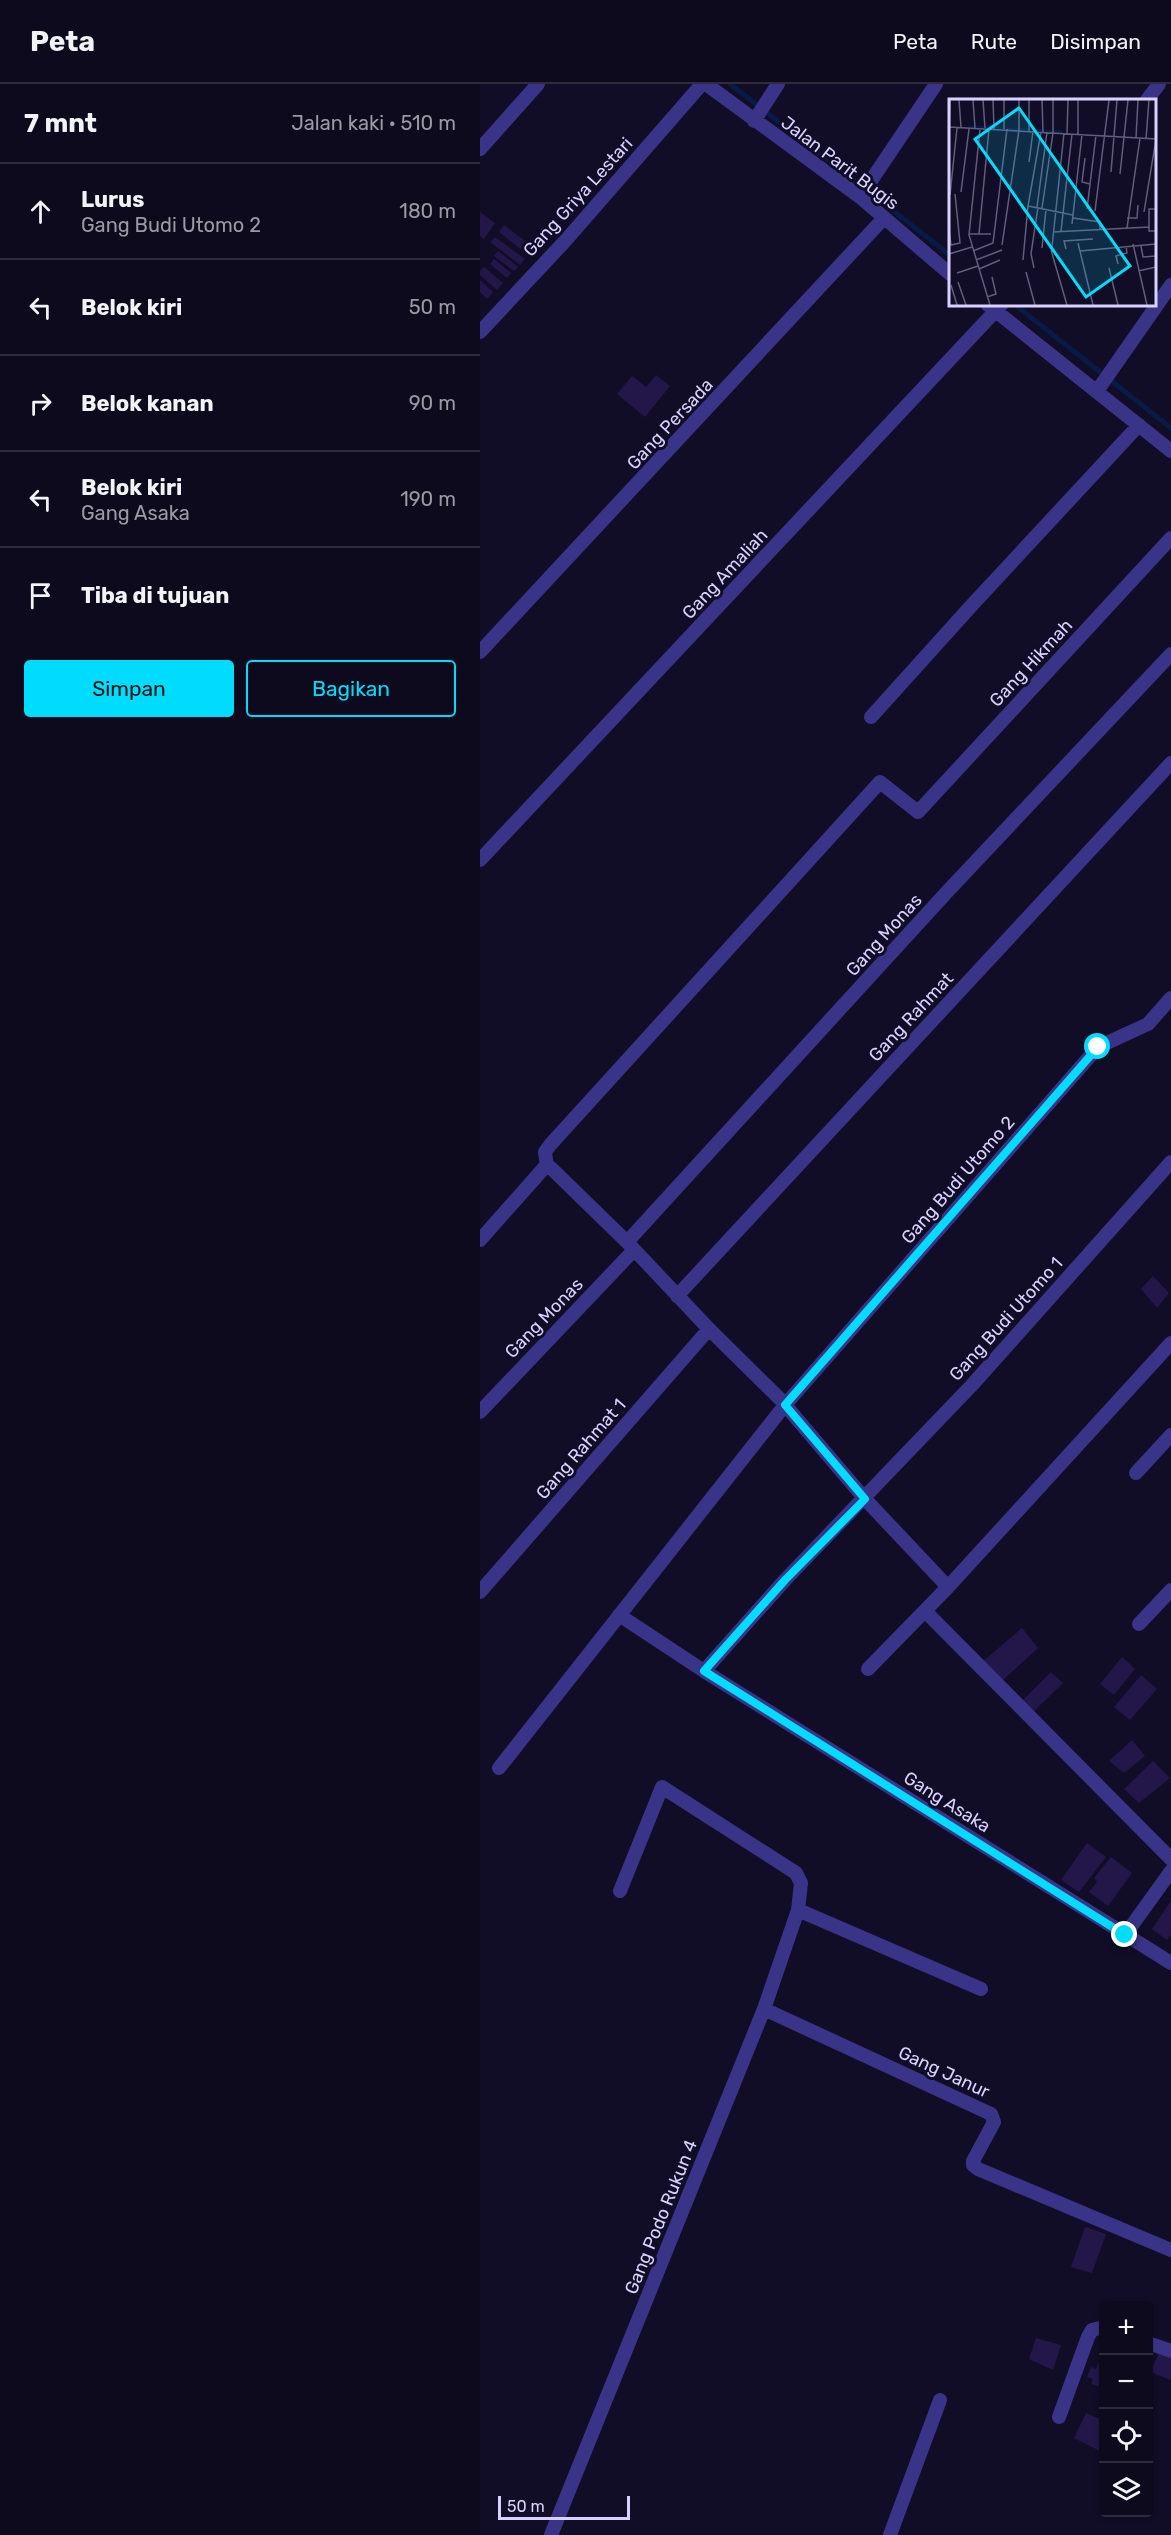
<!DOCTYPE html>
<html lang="id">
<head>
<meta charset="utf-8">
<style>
	:root { --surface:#0e0a1d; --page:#1c182a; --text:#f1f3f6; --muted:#9b9aa4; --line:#2e2b3b; --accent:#00dcfd }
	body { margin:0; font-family:Rubik,sans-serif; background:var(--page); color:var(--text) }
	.controls { position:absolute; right:18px; bottom:18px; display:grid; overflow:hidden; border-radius:6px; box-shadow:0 2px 4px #0004 }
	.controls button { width:54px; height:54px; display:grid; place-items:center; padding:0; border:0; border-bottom:2px solid var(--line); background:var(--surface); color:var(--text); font:30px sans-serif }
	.scale { position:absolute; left:18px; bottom:15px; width:132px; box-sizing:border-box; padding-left:6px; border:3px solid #d9d2ff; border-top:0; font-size:16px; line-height:21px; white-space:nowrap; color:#d9d2ff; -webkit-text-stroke:4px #120d27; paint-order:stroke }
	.stop { position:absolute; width:18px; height:18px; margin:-14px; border:4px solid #00dcfd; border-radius:50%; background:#fff }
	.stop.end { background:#00dcfd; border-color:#fff; box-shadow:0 2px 6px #0008 }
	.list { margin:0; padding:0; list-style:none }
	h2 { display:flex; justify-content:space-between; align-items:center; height:78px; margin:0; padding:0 24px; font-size:26px }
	h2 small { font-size:20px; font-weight:400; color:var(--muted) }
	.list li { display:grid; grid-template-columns:39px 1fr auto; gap:18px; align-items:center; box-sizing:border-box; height:96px; padding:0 24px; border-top:2px solid var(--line) }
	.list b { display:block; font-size:22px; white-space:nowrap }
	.list p { margin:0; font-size:20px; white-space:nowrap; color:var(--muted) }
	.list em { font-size:20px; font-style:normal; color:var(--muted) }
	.actions { display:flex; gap:12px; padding:18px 24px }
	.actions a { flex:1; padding:14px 0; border:2px solid var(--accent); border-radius:6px; text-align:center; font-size:21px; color:var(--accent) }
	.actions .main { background:var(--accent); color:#111 }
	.icon { flex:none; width:33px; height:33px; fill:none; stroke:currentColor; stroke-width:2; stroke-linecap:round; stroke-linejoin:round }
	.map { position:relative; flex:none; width:691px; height:2451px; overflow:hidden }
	header { display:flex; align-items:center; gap:36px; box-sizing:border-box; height:84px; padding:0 30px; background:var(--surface); border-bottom:2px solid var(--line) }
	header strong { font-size:28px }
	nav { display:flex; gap:33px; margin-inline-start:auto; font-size:21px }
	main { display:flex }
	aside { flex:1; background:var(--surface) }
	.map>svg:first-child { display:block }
</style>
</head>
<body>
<header>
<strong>Peta</strong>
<nav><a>Peta</a><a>Rute</a><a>Disimpan</a></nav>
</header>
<main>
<aside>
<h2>7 mnt<small>Jalan kaki · 510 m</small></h2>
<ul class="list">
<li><svg class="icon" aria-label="ahead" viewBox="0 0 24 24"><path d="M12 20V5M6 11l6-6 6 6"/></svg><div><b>Lurus</b><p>Gang Budi Utomo 2</p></div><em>180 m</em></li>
<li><svg class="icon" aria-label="left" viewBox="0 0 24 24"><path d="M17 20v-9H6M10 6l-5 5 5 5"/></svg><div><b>Belok kiri</b></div><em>50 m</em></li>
<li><svg class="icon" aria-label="right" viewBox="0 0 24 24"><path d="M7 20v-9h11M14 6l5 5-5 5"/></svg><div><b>Belok kanan</b></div><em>90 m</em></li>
<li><svg class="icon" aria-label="left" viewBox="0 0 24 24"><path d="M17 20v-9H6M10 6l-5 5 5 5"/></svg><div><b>Belok kiri</b><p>Gang Asaka</p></div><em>190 m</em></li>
<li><svg class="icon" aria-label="arrive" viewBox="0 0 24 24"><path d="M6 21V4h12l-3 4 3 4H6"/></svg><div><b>Tiba di tujuan</b></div></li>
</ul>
<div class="actions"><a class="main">Simpan</a><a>Bagikan</a></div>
</aside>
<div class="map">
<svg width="691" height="2451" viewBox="0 0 691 2451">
	<rect width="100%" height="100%" fill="#120d27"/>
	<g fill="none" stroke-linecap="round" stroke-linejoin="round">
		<path stroke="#061b47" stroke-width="5" d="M250,0l220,171
			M534,220l157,124"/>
	</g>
	<path fill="#231749" d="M0,128l15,11 -11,16 -4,-3z
		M24,141l30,23 -6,7 -29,-23z
		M15,153l30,22 -5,6 -30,-23z
		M18,167l20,16 -4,4 -20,-15z
		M14,175l17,14 -4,5 -17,-14z
		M4,183l19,16 -6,7 -17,-15v-4z
		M0,196l13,12 -6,7 -7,-7z
		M176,291l14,11 -25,31 -28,-23 15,-18 14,11z
		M673,1192l16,17 -12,15 -16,-19z
		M542,1544l16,20 -36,33 -20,-19z
		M642,1573l13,12 -21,26 -14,-11z
		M571,1588l12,11 -30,29 -11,-11z
		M661,1591l16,14 -27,31 -16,-13z
		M652,1656l13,16 -21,17 -15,-12z
		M673,1677l17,17 -31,25 -15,-14z
		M607,1759l19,14 -27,35 -18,-12z
		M631,1773l21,16 -24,33 -19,-14 8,-10 -3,-4z
		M691,1817v33l-4,6 -15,-11z
		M605,2143l21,7 -14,39 -21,-6z
		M556,2254l25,7 -8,25 -24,-11z
		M680,2267l11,4v25l-21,-8z
		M619,2277l5,2v25l-13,-4 2,-5 -6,-2 4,-10 5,2z
		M606,2329l18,8v32l-30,-15z"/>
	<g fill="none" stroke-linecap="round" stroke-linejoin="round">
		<path stroke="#3a3489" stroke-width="14" d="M226,0l154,113 90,77
			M667,16l12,-16
			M274,37l24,-37
			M0,65l58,-65
			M380,113l76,-113
			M507,220l184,147
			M0,248l86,-92 136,-156
			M617,307l74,-106
			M0,568l404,-434
			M391,633l101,-112 167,-180
			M0,776l522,-556
			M67,1083l-2,-15 5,-7 330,-363 38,30 253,-274
			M0,1156l64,-72h7l76,74 82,87 71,70 85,100 83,88 -80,82
			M147,1158l319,-349 225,-239
			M197,1212l494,-533
			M0,1328l154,-162
			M656,1389l35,-38
			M468,1503l223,-244
			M0,1508l229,-263
			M445,1527l246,248
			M139,1531l85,56 467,292
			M659,1540l32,-34
			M224,1587l81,-91 187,-195 199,-223
			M19,1684l286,-363 313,-358 50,-23 23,-26
			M318,1826l183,79
			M645,1851l46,-64
			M284,1925l227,105 3,8 -21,39v4l5,4 193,81
			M668,2259l23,8
			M579,2333l29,-80 4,-7 12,-3
			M71,2451l213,-526 34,-99 3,-27 -5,-10 -134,-86 -42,104
			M410,2451l50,-135"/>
	</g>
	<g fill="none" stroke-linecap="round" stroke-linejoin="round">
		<path stroke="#00dcfd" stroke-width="8" d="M618,963l-313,358 80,94 -80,81 -81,91 421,264"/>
	</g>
	<g text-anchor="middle" stroke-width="6" stroke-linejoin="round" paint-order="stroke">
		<g font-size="18" fill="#d9d2ff" stroke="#120d27">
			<text transform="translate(360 79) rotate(37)" y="6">Jalan Parit Bugis</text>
			<text transform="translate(98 113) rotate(-48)" y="6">Gang Griya Lestari</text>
			<text transform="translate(190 340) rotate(-47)" y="6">Gang Persada</text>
			<text transform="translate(245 490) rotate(-47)" y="6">Gang Amaliah</text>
			<text transform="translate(551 579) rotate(-47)" y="6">Gang Hikmah</text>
			<text transform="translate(404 851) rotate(-48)" y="6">Gang Monas</text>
			<text transform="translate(431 933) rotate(-47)" y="6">Gang Rahmat</text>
			<text transform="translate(478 1096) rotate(-49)" y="6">Gang Budi Utomo 2</text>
			<text transform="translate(64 1234) rotate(-46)" y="6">Gang Monas</text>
			<text transform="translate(526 1235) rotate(-48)" y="6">Gang Budi Utomo 1</text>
			<text transform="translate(101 1365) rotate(-49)" y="6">Gang Rahmat 1</text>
			<text transform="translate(467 1718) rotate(32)" y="6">Gang Asaka</text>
			<text transform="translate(464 1988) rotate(25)" y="6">Gang Janur</text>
			<text transform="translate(181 2133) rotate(-68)" y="6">Gang Podo Rukun 4</text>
		</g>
	</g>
	<g transform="translate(469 15)">
		<rect width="207" height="207" fill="#120d27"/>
		<path fill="none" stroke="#061b47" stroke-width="3" d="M19,28l34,1M58,30l22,1M85,31l28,2"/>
		<path fill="none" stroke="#625c7d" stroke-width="1.5" d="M10,1l2,27M24,1l2,28M34,1l2,28M44,1l1,29M55,1v29M80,1v31M93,1l1,32M104,1v33M0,28l207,12 -12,73M31,30l-11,106 21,70M118,35l1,-34M129,35v-34M187,39l2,-38M0,40l1,-39M197,40l3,-39M136,59l-3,24 8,2M80,63l4,-31M162,73l6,-72M171,75l8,-74M12,93l8,-63M1,96l7,-67M79,107l13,-74M88,108l10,-75M93,109l11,-75M138,110l9,-74M207,110h-7v22h7M146,112l14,-111M124,116l9,-81M124,119l27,4v7M178,119h10l1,-13M178,129l13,-90M0,130l2,16 9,-2 -5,-49M112,132l11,-97M104,133l96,-5M20,135h22M30,135l10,-105M129,144l15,62M184,145l14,61M53,146l17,-115v-30M192,147l2,11 13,-1M103,148l12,-114M93,149l4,-39M117,150l-2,-8 29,-2M102,151l16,55M24,152l20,-8 14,-114M131,152l76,-7M0,155l23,-7M27,161l26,-10M74,161l5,-54 45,9 -1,9M169,165l-2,-8 11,-3 -1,-7M85,169l-3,-14 7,-47M160,169l9,37M30,170l21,-9M189,172l18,-4M77,173l9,33M8,174l21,-7M9,183l8,23M2,186l6,20M38,198l9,-3 -4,-17"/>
		<path fill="#00dcfd" fill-opacity="0.15" stroke="#00dcfd" stroke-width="3" d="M70,9l111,158 -44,31 -111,-158z"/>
		<rect width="207" height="207" fill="none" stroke="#d9d2ff" stroke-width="3"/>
	</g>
</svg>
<div class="controls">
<button>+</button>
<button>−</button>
<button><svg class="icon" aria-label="locate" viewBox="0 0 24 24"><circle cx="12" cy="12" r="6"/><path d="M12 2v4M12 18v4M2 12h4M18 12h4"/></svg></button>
<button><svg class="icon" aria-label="layers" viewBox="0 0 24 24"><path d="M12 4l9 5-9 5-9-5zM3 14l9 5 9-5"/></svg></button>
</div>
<div class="scale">50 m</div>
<div class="stop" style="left:618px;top:963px"></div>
<div class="stop end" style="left:645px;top:1851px"></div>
</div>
</main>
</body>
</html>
